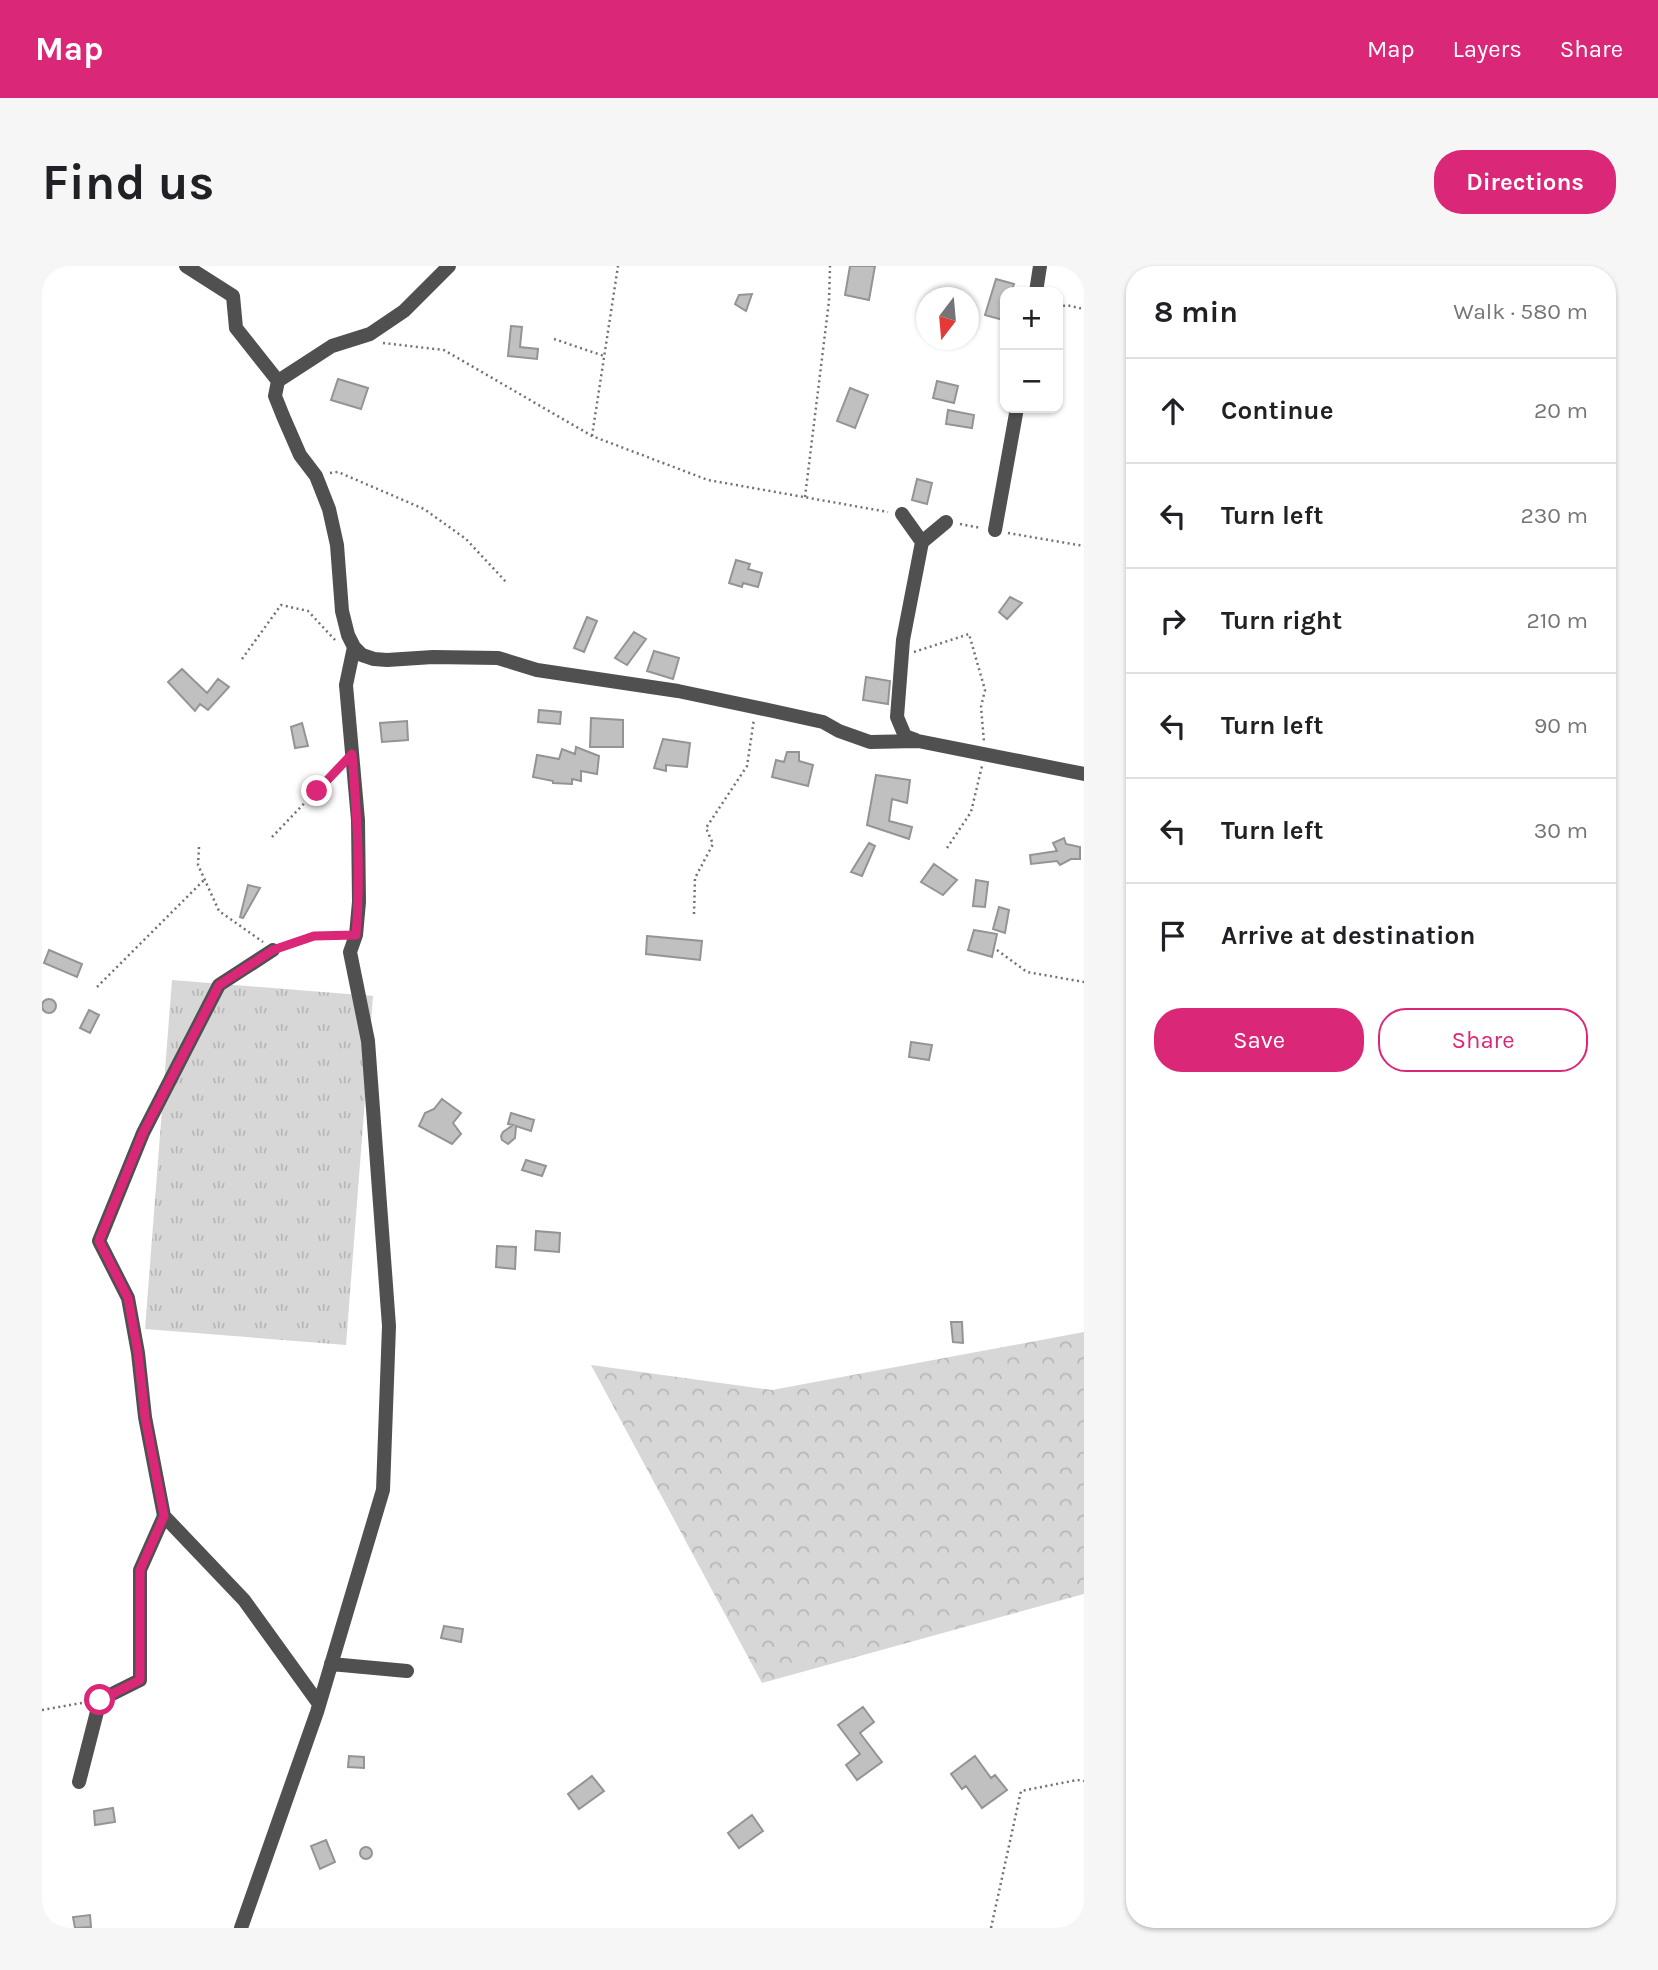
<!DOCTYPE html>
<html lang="en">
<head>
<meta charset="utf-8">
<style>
	:root { --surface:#fff; --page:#f6f6f6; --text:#202124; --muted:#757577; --line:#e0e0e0; --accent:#db2777 }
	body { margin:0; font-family:Karla,sans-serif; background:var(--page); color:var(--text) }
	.controls { position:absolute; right:21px; top:21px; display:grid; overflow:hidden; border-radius:14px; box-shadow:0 2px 5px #0004 }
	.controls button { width:63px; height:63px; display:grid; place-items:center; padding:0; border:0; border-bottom:2px solid var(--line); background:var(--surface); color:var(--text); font:35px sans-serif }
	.compass { position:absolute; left:874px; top:21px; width:63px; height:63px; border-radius:50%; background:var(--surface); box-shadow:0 2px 5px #0004; rotate:196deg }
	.stop { position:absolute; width:21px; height:21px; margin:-16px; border:5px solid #db2777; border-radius:50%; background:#fff }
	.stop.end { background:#db2777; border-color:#fff; box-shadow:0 2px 7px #0008 }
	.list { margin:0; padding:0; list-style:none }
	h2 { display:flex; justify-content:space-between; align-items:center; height:91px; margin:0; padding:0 28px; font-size:30px }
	h2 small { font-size:23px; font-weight:400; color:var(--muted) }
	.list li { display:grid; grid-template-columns:46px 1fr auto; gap:21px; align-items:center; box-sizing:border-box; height:105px; padding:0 28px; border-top:2px solid var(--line) }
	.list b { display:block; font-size:26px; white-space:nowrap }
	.list em { font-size:23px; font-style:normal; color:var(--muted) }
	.actions { display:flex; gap:14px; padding:21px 28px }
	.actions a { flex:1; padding:16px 0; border:2px solid var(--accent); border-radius:28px; text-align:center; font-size:24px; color:var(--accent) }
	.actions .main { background:var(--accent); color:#fff }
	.icon { flex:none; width:38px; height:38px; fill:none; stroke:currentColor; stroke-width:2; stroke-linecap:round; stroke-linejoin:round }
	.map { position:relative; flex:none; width:1042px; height:1662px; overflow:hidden; border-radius:28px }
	header { display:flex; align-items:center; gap:42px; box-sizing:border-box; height:98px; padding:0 35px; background:var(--accent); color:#fff }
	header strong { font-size:33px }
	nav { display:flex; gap:38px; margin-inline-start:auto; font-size:24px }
	.intro { display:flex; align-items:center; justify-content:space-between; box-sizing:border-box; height:168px; padding:0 42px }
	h1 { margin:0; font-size:49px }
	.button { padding:18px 32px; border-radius:28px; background:var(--accent); color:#fff; font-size:24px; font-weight:700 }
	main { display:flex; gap:42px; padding:0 42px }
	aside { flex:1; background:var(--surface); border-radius:28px; box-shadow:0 2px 5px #0004 }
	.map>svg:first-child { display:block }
</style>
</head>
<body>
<header>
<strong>Map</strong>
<nav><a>Map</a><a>Layers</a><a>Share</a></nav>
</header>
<div class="intro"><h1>Find us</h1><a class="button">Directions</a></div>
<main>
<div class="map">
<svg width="1042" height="1662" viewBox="0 0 1042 1662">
	<defs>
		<pattern id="grass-tufts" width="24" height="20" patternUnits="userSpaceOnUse" patternTransform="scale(1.75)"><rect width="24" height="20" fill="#d7d7d7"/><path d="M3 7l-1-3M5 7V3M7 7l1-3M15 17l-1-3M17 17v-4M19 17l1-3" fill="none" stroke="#b7b7b7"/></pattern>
		<pattern id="forest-crowns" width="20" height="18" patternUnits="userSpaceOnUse" patternTransform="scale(1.75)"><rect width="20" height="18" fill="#d7d7d7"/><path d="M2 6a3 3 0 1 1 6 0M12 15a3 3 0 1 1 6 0" fill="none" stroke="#b7b7b7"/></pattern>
	</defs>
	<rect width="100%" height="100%" fill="#fff"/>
	<path fill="url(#grass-tufts)" d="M130,714l201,16 -27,349 -201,-16z"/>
	<path fill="url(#forest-crowns)" d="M1042,1066v262l-322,89 -171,-318 181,25z"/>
	<path fill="#c0c0c0" stroke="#949494" stroke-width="2" d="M808,0h25l-6,34 -24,-5z
		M954,13l18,5 -3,8h-6l-2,28 -18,-5z
		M710,28l-6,17 -11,-7 4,-9z
		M469,60l11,1 -2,20 18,2 -1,10 -29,-3z
		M296,113l30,9 -7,21 -30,-9z
		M895,115l21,5 -4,17 -21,-5z
		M808,122l18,7 -13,33 -18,-7z
		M906,144l26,5 -2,13 -26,-4z
		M875,213l15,4 -5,21 -15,-4z
		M694,294l14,4 -2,5 14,4 -4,14 -15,-4 -1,4 -13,-4z
		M968,331l12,6 -15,16 -8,-7z
		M545,351l10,4 -13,31 -10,-4z
		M592,366l12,7 -19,26 -12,-7z
		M612,385l25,7 -6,21 -26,-8z
		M140,403l25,24 11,-14 11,8 -21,23 -8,-6 -5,7 -27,-29z
		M824,411l24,4 -2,23 -25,-4z
		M497,444l22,2 -1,12 -22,-2z
		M549,452l32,2v27h-33z
		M365,455l1,19 -26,2 -2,-19z
		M260,457l6,23 -13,2 -4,-21z
		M621,473l27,4 -3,24 -21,-2v6l-12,-3z
		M534,481l23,9 -2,18 -16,-3v10l-9,-2v5l-19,-1v-2l-20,-4 4,-22 22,4 3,-10 13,5z
		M745,486h12v9l14,4 -5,21 -36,-9 4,-17 8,2z
		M834,509l34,5 -3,23 -15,-4 -3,22 23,6 -3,12 -42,-14z
		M1022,572l2,6 14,3v12h-9l-11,6 -3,-4 -26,3 -1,-9 27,-4 -4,-8z
		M827,577l6,3 -13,30 -11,-4z
		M892,598l23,16 -14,15 -22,-13z
		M934,614l12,2 -3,25 -12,-1z
		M206,619l12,3 -17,30 -3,-1z
		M957,641l10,3 -4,23 -12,-4z
		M932,664l23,4 -5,23 -24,-7z
		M605,670l55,5 -2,19 -54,-6z
		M7,684l33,14 -5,13 -33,-14z
		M0 740a7 7 0 1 1 14 0a7 7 0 1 1-14 0Z
		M47,744l10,5 -9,18 -10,-5z
		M869,776l21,3 -3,15 -20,-3z
		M400,833l19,14 -8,10 8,11 -9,10 -33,-18 6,-13 9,-4z
		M469,847l23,7 -3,11 -15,-5 -1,12 -7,6 -6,-4 -1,-4 2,-4 10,-7 -5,-1z
		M484,894l20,6 -4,10 -20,-6z
		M494,965l24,2 -1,19 -24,-2z
		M455,980l19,1 -1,22 -19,-2z
		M909,1056h11l1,21 -10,-1z
		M402,1360l19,3 -2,13 -20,-4z
		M821,1441l11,15 -14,11 22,29 -25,18 -11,-15 14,-11 -22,-29z
		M307,1490l15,1v11l-16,-1z
		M933,1490l16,22 4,-3 12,15 -25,18 -16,-22 -4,3 -11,-15z
		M550,1510l12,15 -25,18 -11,-15z
		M71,1542l2,14 -20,3 -1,-14z
		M710,1549l11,16 -24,17 -11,-15z
		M284,1574l9,22 -15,7 -9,-23z
		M318 1587a6 6 0 1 1 12 0a6 6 0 1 1-12 0Z
		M48,1649l1,12 -16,1 -2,-11z"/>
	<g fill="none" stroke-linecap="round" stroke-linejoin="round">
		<path stroke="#727272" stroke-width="2.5" stroke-dasharray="2 3.5" stroke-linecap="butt" d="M1016,42l8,-3 18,4
			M512,73l50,17
			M341,77l61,7 148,86 116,44 180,32
			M550,170l26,-170
			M288,207l8,-1 86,37 42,30 41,44
			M763,231l24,-196 1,-35
			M918,258l21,4
			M966,267l76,13
			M872,386l55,-18 16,56 -4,17 3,35
			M200,393l39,-54 27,6 27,29
			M230,571l68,-71
			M157,581l-1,18 21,46 44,31
			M905,582l24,-36 11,-46
			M652,648l1,-36 18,-34 -7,-16 41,-62 7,-47
			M242,681l30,-11h28
			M955,684l30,22 57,10
			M55,721l107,-107
			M0,1444l45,-8
			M949,1662l30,-137 56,-11 7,1"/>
		<path stroke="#505050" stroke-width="14" d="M144,0l47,30 3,32 42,53
			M407,0l-45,45 -34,23 -38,12 -54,35 -3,15 8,20 17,39 16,21 13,33 8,36 5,66 6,24 6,12 8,8 12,4 13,1 46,-3 65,1 39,12 141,21 95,20 50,11 16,9 31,11 48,-1 166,33
			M994,26l4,-26
			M860,248l20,28
			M953,264l22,-122
			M874,474l-11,-4 -8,-19 6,-77 19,-98 24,-20
			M122,1250l80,84 75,104
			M289,1398l76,7
			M37,1516l21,-82 40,-20v-110l24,-54 -19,-99 -7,-64 -10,-55 -29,-57 44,-108 76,-148 54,-35
			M199,1662l76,-216 66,-222 6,-164 -21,-285 -18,-89 6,-17 3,-33 -1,-82 -12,-135 8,-38"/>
	</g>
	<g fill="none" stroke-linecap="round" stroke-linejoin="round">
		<path stroke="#db2777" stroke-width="9" d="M58,1434l40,-20v-110l24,-54 -19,-99 -7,-64 -10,-55 -29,-57 44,-108 76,-148 54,-35 41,-14 42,-1c5,-61 1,-121 -4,-181l-35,37"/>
	</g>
</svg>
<div class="controls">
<button>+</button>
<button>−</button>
</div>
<svg class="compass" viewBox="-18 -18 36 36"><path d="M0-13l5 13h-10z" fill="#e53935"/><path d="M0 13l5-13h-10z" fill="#757577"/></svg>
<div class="stop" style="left:58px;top:1434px"></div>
<div class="stop end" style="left:275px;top:525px"></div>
</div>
<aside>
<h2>8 min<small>Walk · 580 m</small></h2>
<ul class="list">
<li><svg class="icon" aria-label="ahead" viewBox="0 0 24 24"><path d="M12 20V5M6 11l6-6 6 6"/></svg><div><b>Continue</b></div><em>20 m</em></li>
<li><svg class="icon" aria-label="left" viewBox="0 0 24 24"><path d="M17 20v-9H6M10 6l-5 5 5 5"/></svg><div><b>Turn left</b></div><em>230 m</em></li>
<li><svg class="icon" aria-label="right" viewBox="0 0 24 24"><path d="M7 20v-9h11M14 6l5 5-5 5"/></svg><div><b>Turn right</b></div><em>210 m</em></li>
<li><svg class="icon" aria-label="left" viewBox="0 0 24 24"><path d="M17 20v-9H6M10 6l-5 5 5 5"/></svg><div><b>Turn left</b></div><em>90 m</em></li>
<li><svg class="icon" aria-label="left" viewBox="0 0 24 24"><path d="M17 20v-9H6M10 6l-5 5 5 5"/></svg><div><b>Turn left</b></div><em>30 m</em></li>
<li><svg class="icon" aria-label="arrive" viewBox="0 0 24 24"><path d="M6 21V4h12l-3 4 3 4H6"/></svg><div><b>Arrive at destination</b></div></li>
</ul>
<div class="actions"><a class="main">Save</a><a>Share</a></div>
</aside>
</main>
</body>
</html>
